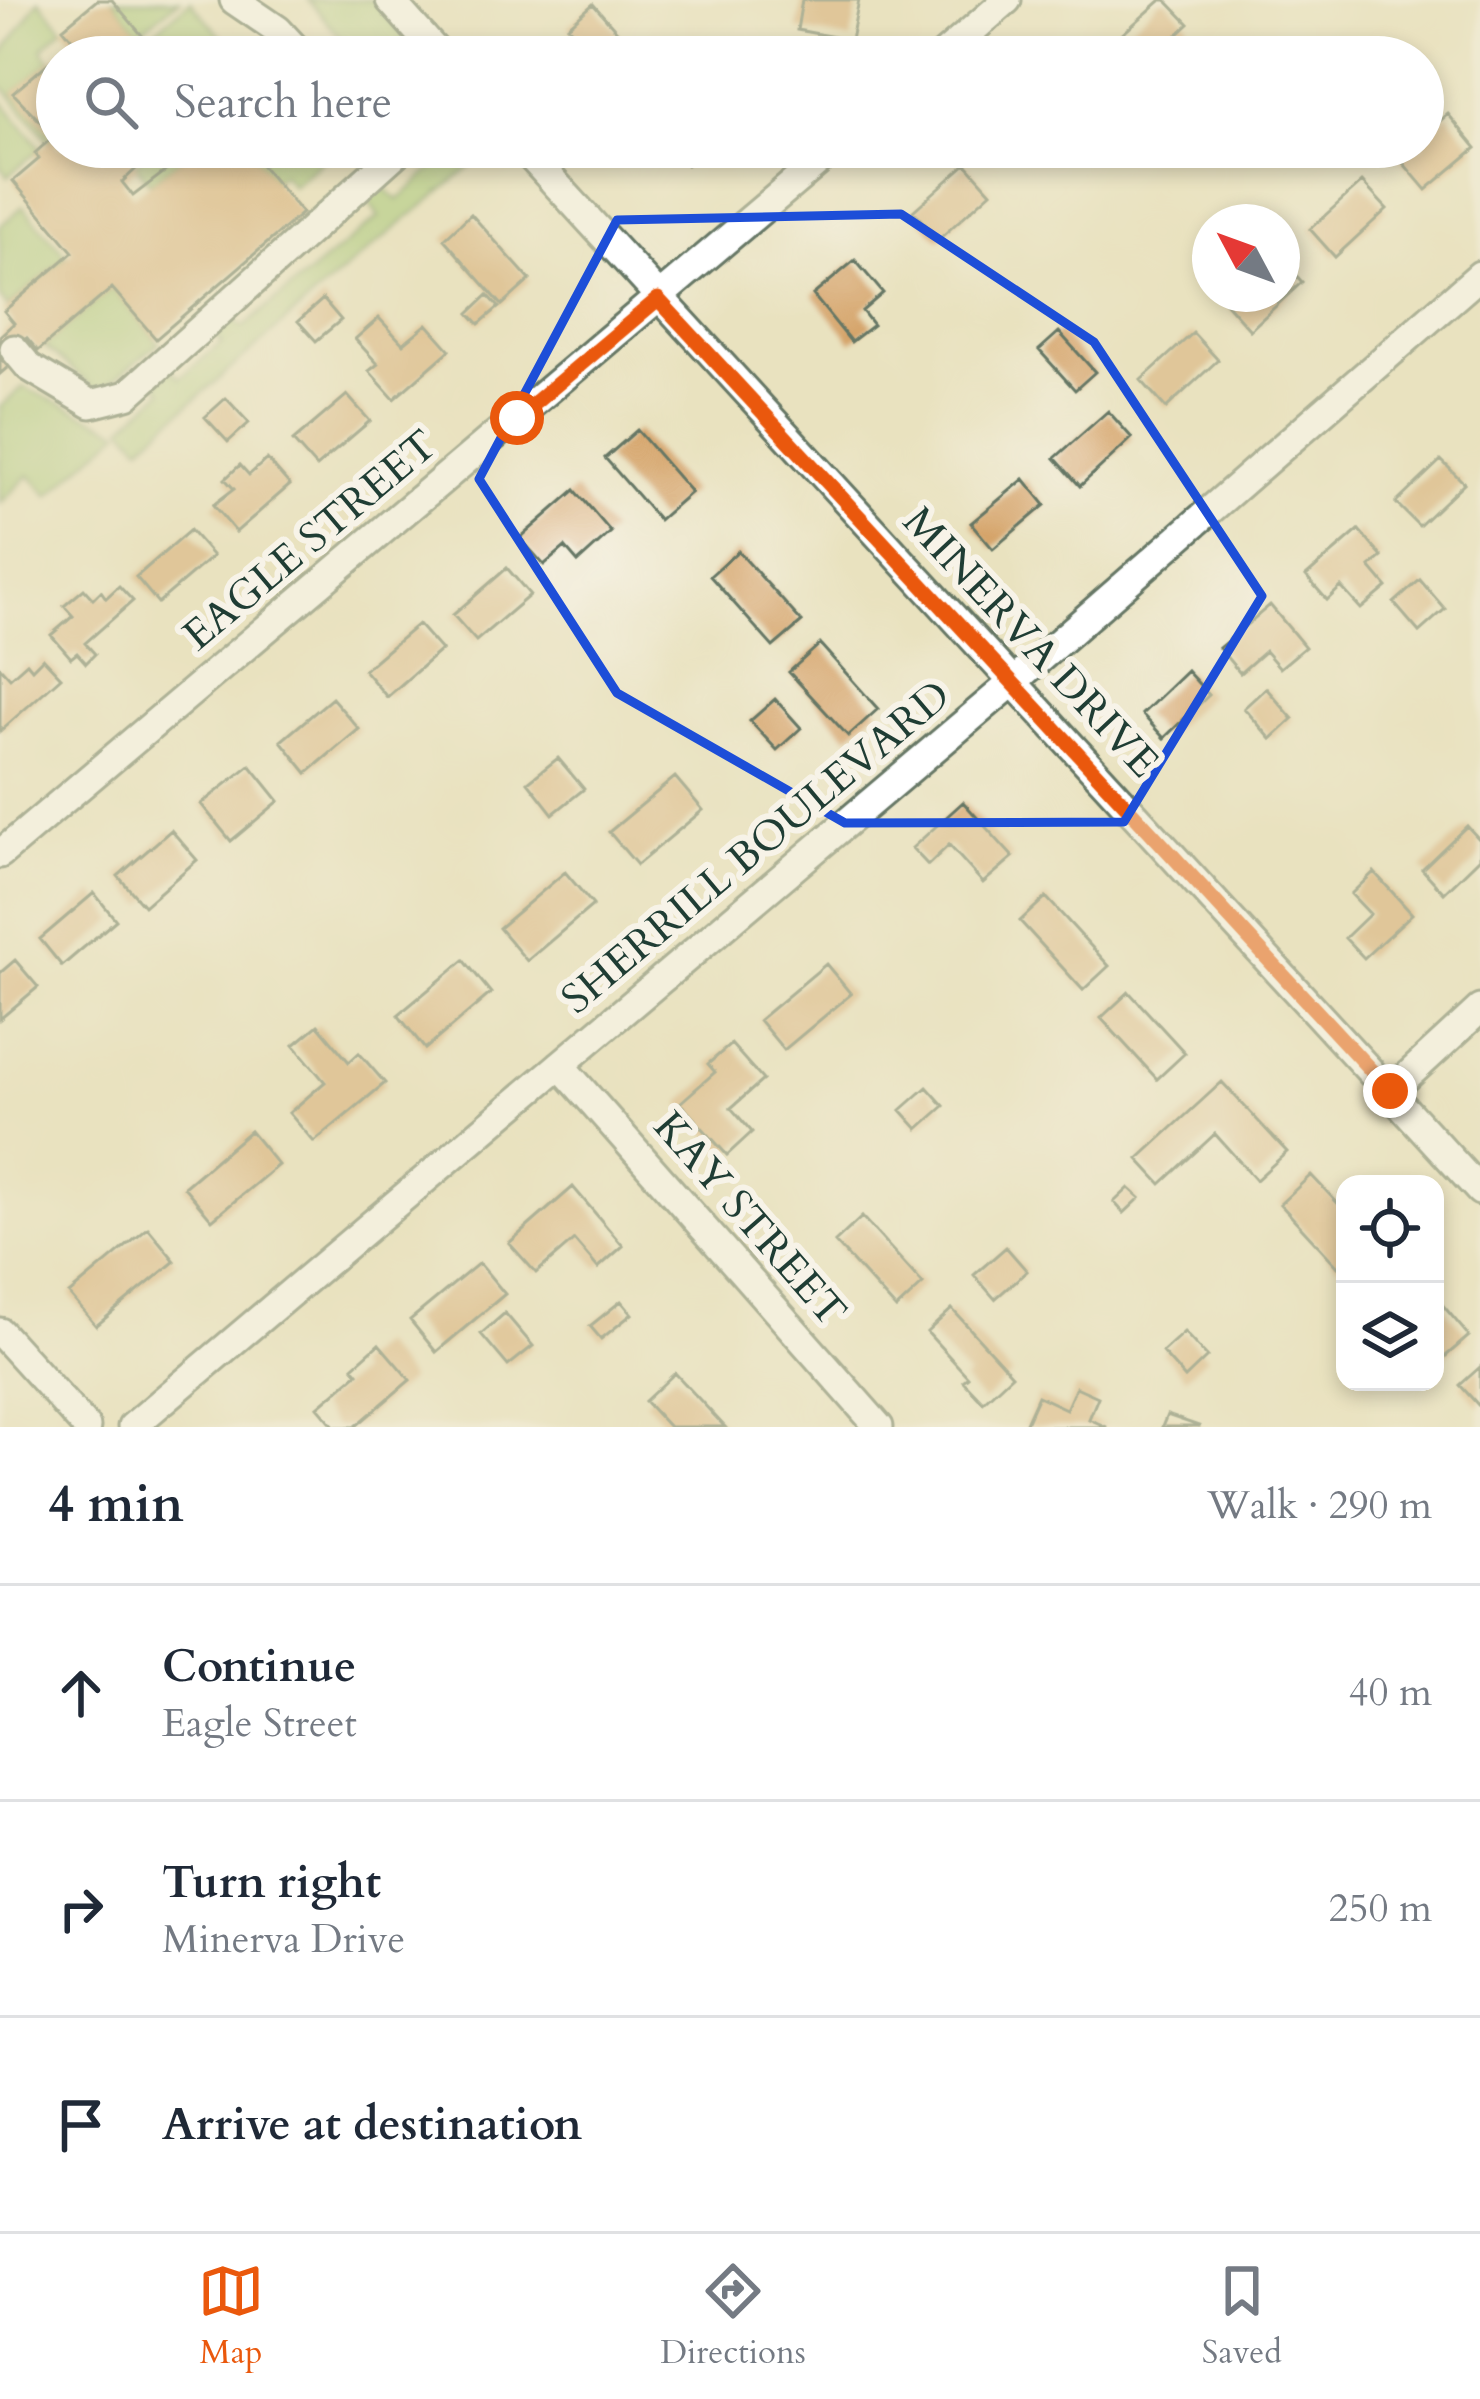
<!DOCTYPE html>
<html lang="en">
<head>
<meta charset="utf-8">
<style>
	:root { --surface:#fff; --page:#f2f2f3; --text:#1f2937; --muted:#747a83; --line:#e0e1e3; --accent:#ea580c }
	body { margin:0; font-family:Cardo,serif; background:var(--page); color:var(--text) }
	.controls { position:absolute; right:36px; bottom:36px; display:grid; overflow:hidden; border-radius:24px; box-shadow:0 6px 18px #0003 }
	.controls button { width:108px; height:108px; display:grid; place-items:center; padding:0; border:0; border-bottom:3px solid var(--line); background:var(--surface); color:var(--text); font:60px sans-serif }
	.compass { position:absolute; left:1192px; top:204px; width:108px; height:108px; border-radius:50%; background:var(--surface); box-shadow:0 6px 18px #0003; rotate:311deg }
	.stop { position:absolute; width:36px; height:36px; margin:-27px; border:9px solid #ea580c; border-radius:50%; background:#fff }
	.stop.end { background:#ea580c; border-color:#fff; box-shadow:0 3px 12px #0008 }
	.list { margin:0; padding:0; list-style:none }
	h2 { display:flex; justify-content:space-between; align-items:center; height:156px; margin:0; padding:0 48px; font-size:51px }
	h2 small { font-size:39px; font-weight:400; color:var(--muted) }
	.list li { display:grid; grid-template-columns:78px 1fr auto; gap:36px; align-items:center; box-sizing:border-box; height:216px; padding:0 48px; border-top:3px solid var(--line) }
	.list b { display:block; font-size:45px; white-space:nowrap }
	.list p { margin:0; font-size:39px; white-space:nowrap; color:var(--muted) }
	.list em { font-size:39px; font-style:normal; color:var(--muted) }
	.icon { flex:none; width:66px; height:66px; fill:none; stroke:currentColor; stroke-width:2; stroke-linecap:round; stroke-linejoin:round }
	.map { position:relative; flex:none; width:1480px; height:1427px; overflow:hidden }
	.search { position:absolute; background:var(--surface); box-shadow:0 6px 18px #0003; left:36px; right:36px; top:36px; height:132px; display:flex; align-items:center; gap:30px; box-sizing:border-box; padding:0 42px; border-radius:66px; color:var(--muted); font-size:45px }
	.sheet { height:804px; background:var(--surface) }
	nav { display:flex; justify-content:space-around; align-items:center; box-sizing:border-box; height:168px; border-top:3px solid var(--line); background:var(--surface); font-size:33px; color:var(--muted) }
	nav a { display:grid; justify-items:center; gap:6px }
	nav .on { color:var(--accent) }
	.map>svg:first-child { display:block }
</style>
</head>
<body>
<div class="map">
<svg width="1480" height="1427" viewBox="0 0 1480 1427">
	<rect width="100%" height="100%" fill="#f7f3e8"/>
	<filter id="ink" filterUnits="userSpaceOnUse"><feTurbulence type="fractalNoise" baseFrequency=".00833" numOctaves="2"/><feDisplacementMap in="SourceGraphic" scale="24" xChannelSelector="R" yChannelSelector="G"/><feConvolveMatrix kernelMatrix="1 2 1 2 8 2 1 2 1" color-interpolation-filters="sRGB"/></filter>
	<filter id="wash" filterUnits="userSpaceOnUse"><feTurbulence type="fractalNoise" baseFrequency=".004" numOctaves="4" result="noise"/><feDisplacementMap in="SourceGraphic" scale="48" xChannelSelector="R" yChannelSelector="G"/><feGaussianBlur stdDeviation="2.7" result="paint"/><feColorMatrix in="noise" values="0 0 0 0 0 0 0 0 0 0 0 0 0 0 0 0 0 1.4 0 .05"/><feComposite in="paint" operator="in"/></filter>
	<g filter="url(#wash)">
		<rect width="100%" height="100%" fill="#e9e2bf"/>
		<path fill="#9ec570" stroke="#5e8152" stroke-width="3" d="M39,0l24,28 -21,21 9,12 -37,32 40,43 -5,5 -49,-58v-25z
			M112,0h67l-40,32z
			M308,0h65l49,57h-64z
			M190,1l50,56h-74l-11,-12 -4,1 -6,-7z
			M0,99l41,49 -33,28 -8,-10z
			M173,147h24l-47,36 -15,-19 6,-6z
			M246,147h73l8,9 -35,30 -10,-12 -8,6z
			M424,147h71l-144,118 -210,181 -18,-20 40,-35 -6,-8 14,-14 9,9 42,-35 -9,-11 17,-14 12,10 137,-111 -13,-19 15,-13 17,15 41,-37z
			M23,206l44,51 -59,50 -8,-9v-72z
			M112,288l47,55 -60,49 -55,-46z
			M23,387l98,44 -72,65 -20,-21 -29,29v-97z"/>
		<g id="blocks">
			<path fill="#d5a46b" d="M97,0h15l34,40 -14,12 4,5h-79v90h77l-7,6 11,14 -16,15 11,14 64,-49h49l56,66 -146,126 -44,-51 -74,63 -11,-13 -25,22 6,7 -8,7v-38l14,-13 -10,-12 69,-59 -60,-71 26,-22 -4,-6 19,-17 -41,-43 61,-52 -11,-13z
				M802,0h57l-8,40 -54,-10z
				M1161,0h5l23,24 -36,33h-30l-12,-13z
				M593,4l44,50 -3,3h-38l-28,-31z
				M1448,114l28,34 -50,42 -28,-33 11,-10h14v-12z
				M671,147h37l-21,18z
				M966,164l25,28 -52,47 -26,-28z
				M1362,182l25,27 -52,48 -25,-28z
				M471,214l59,66 -28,25 -58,-66z
				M855,260l28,33 -21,18 11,14 -22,17 -38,-47z
				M1282,260l20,22 -52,48 -25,-28 9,-8h48z
				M488,295l11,12 -20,17 -10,-11z
				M323,299l18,21 -25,21 -18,-20z
				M379,318l24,26 24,-20 23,26 -56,49 -25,-28 9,-7 -23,-25z
				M1059,332l36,40 -20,18 -36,-40z
				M1193,333l25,27 -52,48 -25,-28z
				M347,395l23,26 -54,46 -23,-26z
				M226,398l23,25 -21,19 -23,-25z
				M1108,411l24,27 -52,48 -25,-28z
				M637,430l54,62 -32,28 -54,-62z
				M267,459l23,26 -54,47 -23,-27 21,-16 -9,-10 15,-14 9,10z
				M1441,460l23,23 -45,43 -23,-23z
				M1024,479l21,26 -52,44 -22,-26z
				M575,490l36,42 -33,30 -13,-15 -21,18 -24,-27z
				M190,530l23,26 -55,47 -22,-26z
				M1359,530l23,27 -12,10 17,20 -26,22 -20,-22 -14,13 -21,-24z
				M738,551l64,71 -29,25 -63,-71z
				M507,568l23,27 -54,46 -23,-26z
				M1420,580l25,29 -26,23 -25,-29z
				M119,586l14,15 -48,42 10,11 -9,9 -9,-10 -6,5 -20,-23 22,-19 -9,-10 20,-17 9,10 8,-8 5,7z
				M1270,605l35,42 -25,21 -15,-17 -25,22 -21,-25z
				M418,624l23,26 -54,47 -23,-27z
				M820,644l58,65 -30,27 -59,-64z
				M43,658l18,19 -61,54v-64l10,11 17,-15 5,6z
				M1187,671l22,24 -45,43 -22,-24z
				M1266,688l27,31 -22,20 -27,-31z
				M332,698l27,31 -52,44 -26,-32z
				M775,699l26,29 -24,22 -27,-29z
				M558,758l26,31 -31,25 -25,-32z
				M250,765l29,36 -48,40 -30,-37z
				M675,777l28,33 -66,55 -28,-33z
				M963,802l50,55 -30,26 -34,-38 -21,20 -16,-17z
				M1467,826l13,14v18l-36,35 -22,-24z
				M171,830l26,30 -53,46 -26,-30z
				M565,872l28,33 -66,56 -28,-33z
				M1374,872l38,42 -48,44 -19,-20 25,-24 -19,-20z
				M94,893l22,27 -54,46 -22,-27z
				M1046,897l63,69 -26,24 -63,-69z
				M15,960l23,27 -38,32v-46z
				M464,960l27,33 -66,56 -27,-34z
				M826,964l25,30 -67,56 -25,-30z
				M1129,992l56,61 -28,26 -56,-61z
				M318,1025l31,37 10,-9 26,30 -71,59 -25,-29 36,-31 -31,-37z
				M731,1044l32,36 -32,28 21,24 -25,23 -47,-52 35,-31 -7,-8z
				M1222,1082l65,70 -31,28 -41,-46 -54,50 -23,-25z
				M927,1087l17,19 -26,23 -17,-19z
				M250,1131l28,34 -66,55 -28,-33z
				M1311,1175l34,36v50l-7,6 -58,-63z
				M573,1187l50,59 -25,22 -24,-28 -38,33 -27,-30z
				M1129,1188l11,10 -16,15 -10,-11z
				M862,1217l61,67 -27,25 -61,-67z
				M148,1228l27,33 -79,65 -27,-32z
				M1006,1247l21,24 -32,28 -21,-24z
				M479,1263l26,31 -69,58 -26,-32z
				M1435,1296l34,40 -30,26 -4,-5z
				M621,1301l11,13 -31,25 -11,-13z
				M952,1309l60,66 -29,27 -20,-21 5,-4 -41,-45z
				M505,1313l28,33 -25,20 -27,-32z
				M1184,1332l23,25 -22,21 -23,-26z
				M379,1344l31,36 -55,47h-20l-17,-20 40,-34 -5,-6z
				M1480,1367v40l-20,-22z
				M675,1373l50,54h-56l-24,-26z
				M1076,1387l22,10 -9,22 18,8h-83l14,-31 28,13z
				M1167,1415l32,11v1h-37z"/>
		</g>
	</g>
	<g filter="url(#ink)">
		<use href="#blocks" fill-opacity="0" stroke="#667765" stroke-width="3"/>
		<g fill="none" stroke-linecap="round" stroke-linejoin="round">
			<defs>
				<path id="minor" d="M234,0l44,30 25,27
					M390,0l51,57
					M941,57l66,-57
					M522,147l958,1044
					M14,349l15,18 62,37 36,-9 276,-248
					M0,854l836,-707
					M560,1065l319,362
					M1390,1092l90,-83
					M0,1332l86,95
					M132,1427l881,-745 467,-407"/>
			</defs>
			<use href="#minor" stroke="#667765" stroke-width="33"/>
			<use href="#minor" stroke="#fff" stroke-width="27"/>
		</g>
	</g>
	<g fill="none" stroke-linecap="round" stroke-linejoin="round" filter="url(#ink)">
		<path stroke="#ea580c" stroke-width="15" d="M517,418l141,-119 732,792"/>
	</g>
	<path d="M0 0H1480V1427H0ZM901,214l193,128 168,254 -138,226 -279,1 -228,-130 -138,-214 138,-259z" fill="#e9e2bf" fill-opacity=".55" fill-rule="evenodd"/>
	<path fill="none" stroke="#1d4ed8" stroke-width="9" stroke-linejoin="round" d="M901,214l193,128 168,254 -138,226 -279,1 -228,-130 -138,-214 138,-259z"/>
	<g text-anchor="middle" stroke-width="12" stroke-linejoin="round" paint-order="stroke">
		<g font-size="42" fill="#1f3d34" stroke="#f7f3e8">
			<text transform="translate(309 539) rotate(-40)" y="15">EAGLE STREET</text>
			<text transform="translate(1032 641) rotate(47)" y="15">MINERVA DRIVE</text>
			<text transform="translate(755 846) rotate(-40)" y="15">SHERRILL BOULEVARD</text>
			<text transform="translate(751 1218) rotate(49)" y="15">KAY STREET</text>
		</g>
	</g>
</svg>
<div class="controls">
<button><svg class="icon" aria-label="locate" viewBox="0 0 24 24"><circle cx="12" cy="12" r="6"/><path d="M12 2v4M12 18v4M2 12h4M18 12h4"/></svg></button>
<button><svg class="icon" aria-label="layers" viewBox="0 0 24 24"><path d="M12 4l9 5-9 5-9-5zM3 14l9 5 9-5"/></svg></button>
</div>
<svg class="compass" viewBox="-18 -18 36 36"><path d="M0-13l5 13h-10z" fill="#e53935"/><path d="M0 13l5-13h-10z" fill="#747a83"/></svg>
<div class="stop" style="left:517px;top:418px"></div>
<div class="stop end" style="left:1390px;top:1091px"></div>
<div class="search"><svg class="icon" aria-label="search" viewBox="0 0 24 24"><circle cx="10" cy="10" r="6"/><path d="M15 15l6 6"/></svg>Search here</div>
</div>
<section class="sheet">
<h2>4 min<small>Walk · 290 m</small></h2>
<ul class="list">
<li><svg class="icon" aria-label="ahead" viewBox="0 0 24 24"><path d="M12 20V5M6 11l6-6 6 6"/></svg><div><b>Continue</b><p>Eagle Street</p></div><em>40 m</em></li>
<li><svg class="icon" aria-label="right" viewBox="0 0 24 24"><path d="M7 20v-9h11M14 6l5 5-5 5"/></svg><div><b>Turn right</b><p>Minerva Drive</p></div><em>250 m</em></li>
<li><svg class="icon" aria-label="arrive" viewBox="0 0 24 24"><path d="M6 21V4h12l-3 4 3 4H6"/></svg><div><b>Arrive at destination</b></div></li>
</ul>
</section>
<nav>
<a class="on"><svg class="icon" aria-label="map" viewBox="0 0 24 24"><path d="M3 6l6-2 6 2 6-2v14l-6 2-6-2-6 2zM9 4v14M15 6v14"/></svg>Map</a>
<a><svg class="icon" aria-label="directions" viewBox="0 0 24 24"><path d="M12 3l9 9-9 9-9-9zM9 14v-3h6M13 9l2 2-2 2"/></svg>Directions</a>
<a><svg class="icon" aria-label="saved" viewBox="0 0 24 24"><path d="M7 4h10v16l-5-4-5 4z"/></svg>Saved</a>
</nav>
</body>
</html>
